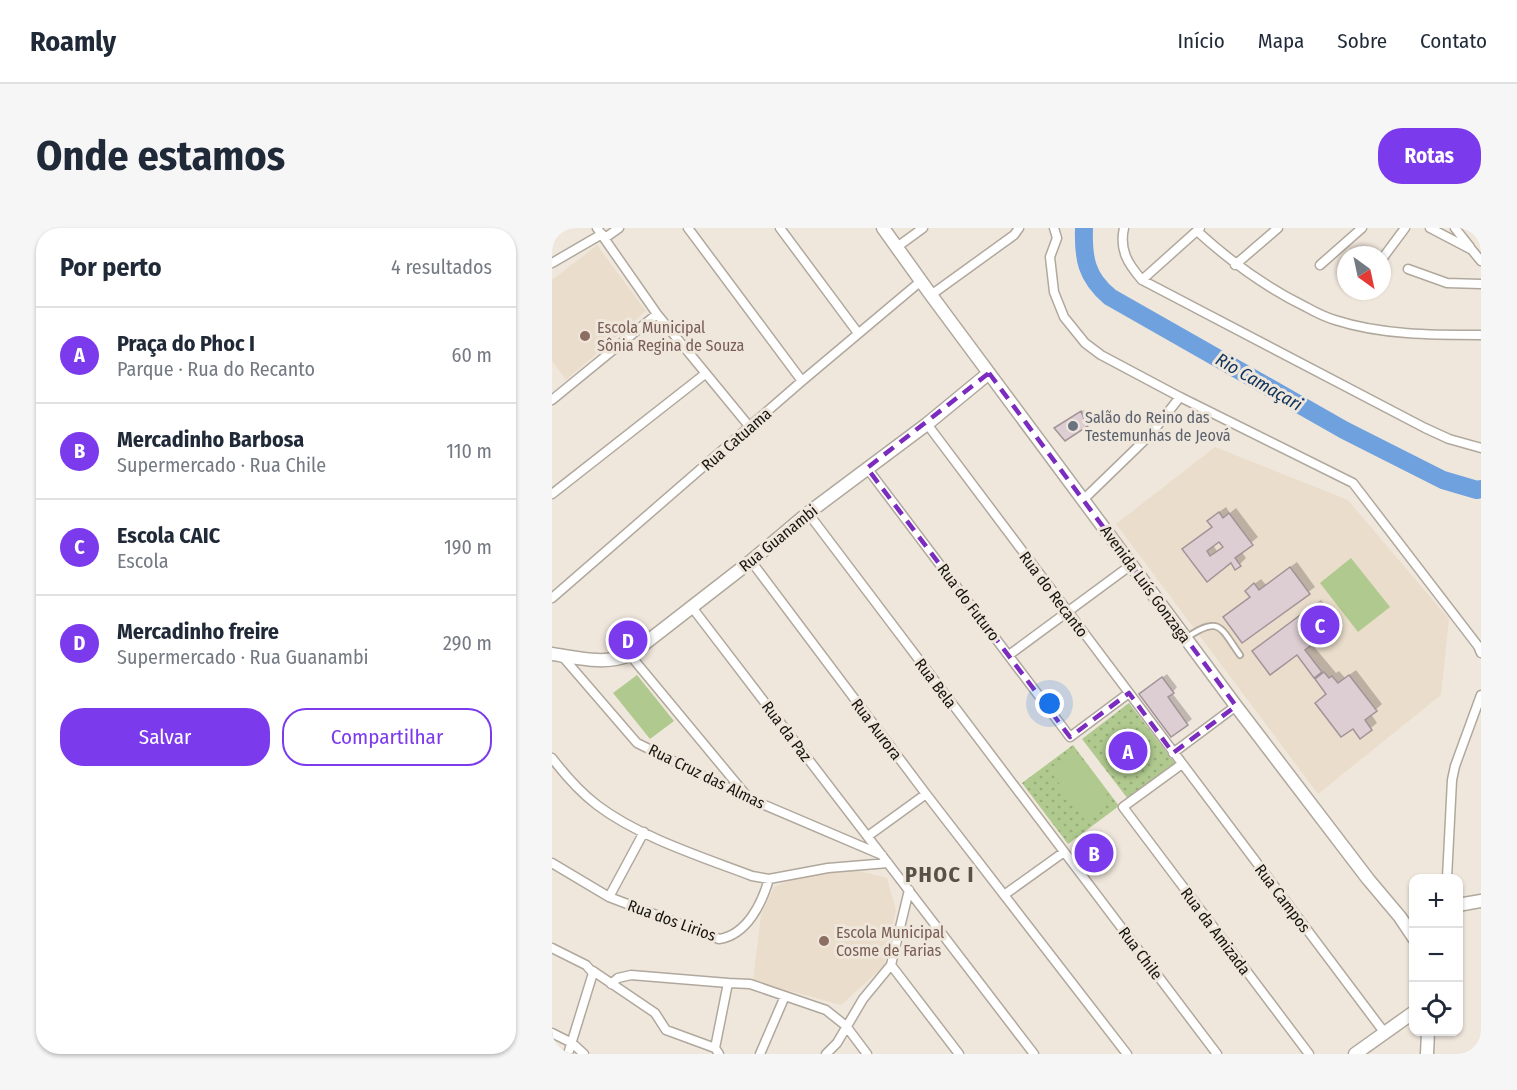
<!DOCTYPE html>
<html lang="pt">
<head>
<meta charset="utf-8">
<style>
	:root { --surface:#fff; --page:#f6f6f7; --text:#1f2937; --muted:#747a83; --line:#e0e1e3; --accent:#7c3aed }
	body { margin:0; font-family:"Fira Sans Condensed",sans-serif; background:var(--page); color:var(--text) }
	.controls { position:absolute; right:18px; bottom:18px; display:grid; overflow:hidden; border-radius:12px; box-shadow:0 2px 4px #0004 }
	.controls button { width:54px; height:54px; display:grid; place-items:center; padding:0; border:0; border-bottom:2px solid var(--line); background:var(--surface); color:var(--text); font:30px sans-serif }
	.compass { position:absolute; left:785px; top:18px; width:54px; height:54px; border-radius:50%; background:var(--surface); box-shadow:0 2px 4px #0004; rotate:147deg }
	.you { position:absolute; left:498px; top:476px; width:21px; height:21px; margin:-15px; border:4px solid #fff; border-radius:50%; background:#1a73e8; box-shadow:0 0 0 9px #1a73e833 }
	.badge { display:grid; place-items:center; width:39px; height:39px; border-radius:50%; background:var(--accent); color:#fff; font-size:20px; font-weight:700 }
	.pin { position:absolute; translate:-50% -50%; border:3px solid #fff; box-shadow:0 2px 6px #0006 }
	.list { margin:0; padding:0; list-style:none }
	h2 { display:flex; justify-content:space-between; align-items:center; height:78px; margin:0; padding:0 24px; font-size:26px }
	h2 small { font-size:20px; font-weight:400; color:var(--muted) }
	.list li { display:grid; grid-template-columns:39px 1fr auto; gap:18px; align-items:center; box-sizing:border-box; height:96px; padding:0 24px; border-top:2px solid var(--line) }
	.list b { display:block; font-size:22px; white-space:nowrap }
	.list p { margin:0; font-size:20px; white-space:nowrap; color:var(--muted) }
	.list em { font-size:20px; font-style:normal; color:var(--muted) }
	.actions { display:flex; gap:12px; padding:18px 24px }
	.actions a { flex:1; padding:14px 0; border:2px solid var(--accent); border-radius:24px; text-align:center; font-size:21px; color:var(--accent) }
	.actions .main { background:var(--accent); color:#fff }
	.icon { flex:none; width:33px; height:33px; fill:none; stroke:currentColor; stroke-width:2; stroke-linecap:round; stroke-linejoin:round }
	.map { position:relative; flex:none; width:929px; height:826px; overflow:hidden; border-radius:24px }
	header { display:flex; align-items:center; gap:36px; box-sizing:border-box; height:84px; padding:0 30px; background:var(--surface); border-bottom:2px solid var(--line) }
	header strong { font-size:28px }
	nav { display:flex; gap:33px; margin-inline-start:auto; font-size:21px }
	.intro { display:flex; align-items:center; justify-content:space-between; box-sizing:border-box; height:144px; padding:0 36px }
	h1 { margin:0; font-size:42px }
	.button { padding:15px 27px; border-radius:24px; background:var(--accent); color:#fff; font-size:21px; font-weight:700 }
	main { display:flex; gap:36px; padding:0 36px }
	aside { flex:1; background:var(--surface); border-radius:24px; box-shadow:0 2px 4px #0004 }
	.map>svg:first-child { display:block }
</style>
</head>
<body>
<header>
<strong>Roamly</strong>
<nav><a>Início</a><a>Mapa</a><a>Sobre</a><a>Contato</a></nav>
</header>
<div class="intro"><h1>Onde estamos</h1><a class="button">Rotas</a></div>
<main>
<aside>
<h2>Por perto<small>4 resultados</small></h2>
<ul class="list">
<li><span class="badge">A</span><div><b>Praça do Phoc I</b><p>Parque · Rua do Recanto</p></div><em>60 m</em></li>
<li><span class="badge">B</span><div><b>Mercadinho Barbosa</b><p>Supermercado · Rua Chile</p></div><em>110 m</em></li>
<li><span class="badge">C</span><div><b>Escola CAIC</b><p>Escola</p></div><em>190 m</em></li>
<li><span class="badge">D</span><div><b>Mercadinho freire</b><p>Supermercado · Rua Guanambi</p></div><em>290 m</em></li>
</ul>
<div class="actions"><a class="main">Salvar</a><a>Compartilhar</a></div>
</aside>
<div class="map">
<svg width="929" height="826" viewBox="0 0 929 826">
	<defs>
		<pattern id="grass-dots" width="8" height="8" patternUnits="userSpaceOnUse" patternTransform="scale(1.5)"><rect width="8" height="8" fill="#afc98e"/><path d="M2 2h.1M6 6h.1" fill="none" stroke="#96ac79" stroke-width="1.8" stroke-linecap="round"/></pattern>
	</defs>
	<rect width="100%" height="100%" fill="#f0e7dc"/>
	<path fill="#eaddcb" d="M45,17l49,66 -80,69 -14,-19v-81z
		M663,219l133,53 101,119 -8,76 -123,99 -202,-270z
		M296,640l39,10 9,32 -12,56 -43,39 -88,-24 8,-66 13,-28 21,-9z"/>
	<path fill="url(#grass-dots)" d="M577,475l46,60 -47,36 -46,-60z
		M521,517l46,61 -51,38 -46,-61z"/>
	<path fill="#afc98e" d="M799,330l39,49 -32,25 -38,-49z
		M85,447l37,46 -24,18 -37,-46z
		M523,522l36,51 -27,18 -35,-50z"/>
	<path fill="#0003" fill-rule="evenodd" d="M532,182l2,6 6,5 -27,18 -6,-14z
		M674,279l4,6 6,-5 22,29 -17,14 5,7 -10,10 -5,-7 -24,19 -17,-37 23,-17 2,-11zM667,312l5,6 -7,5 -4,-6z
		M745,334l18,25 -72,54 -18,-24 26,-21 2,-11 8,-6 5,6z
		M769,372l17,22 -27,21 25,30 3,-2 6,7 11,-8 26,34 -11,10 6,9 -17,14 -63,-84 -37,-8z
		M615,446l10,13 -5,6 20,26 -20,16 -26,-45z"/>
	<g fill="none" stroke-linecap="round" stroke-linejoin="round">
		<path stroke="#6ea1dd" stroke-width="18" d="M532,0c-1,30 2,49 26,69l234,133 99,50 34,10 4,-1"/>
	</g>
	<path fill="#ddced3" stroke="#a19398" stroke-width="1.5" fill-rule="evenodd" d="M529,183l3,8 7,5 -26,17 -11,-13z
		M667,284l4,6 6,-5 24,32 -18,13 6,8 -6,4 -4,-7 -24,19 -25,-33 30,-22 -5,-6zM667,314l4,5 -13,9 -3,-5z
		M738,339l20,27 -68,49 -19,-26 27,-20 -5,-6 9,-8 5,7z
		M763,376l18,25 -28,21 17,22 -8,6 -17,-23 -27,20 -18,-24z
		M772,444l5,6 3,-2 6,7 11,-8 28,36 -12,9 7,10 -12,9 -7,-10 -12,8 -26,-34 11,-9 -11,-15z
		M610,449l12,16 -6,4 20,28 -17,12 -32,-43z"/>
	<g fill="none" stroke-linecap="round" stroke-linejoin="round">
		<defs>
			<path id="lane" d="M634,410c34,-23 34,-11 54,17"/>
			<path id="street" d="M45,0l60,86 92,112
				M136,0l114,153
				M228,0l78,105
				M502,0l3,10 -7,19 4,35 10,25 21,26 16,12 79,42 173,86 125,163 3,7
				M572,0c-5,22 4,36 18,52l283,148 24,11 32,9
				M878,0l42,22 9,11
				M903,0l15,19
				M645,3c34,31 68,56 109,76 9,5 19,10 29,13 46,15 98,15 146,15
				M53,10l14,-10
				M345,19l26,-19
				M830,31l23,-31
				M0,35l50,-29
				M683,37l43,-37
				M768,37l42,-37
				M856,41l39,14 34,1
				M590,52l58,-52
				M379,67l83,-60 5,-7
				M0,172l105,-86
				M375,196l457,608
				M315,240l203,269 59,-44
				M0,266l153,-120
				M532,271l66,-64 30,-38
				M256,285l409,541
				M199,333l175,233 201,260
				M0,370l250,-217 119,-100
				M139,378l343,448
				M78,427l116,140
				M457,427l122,-90
				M10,428l75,87 111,55 134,57
				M621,525l63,-47
				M0,530c13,17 28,34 45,47 42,32 105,52 155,71l17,3 59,-11 60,-5
				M630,536l-59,43 186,247
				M316,608l58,-42
				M0,635l57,34 110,42c28,-4 43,-36 50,-60
				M895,650l5,-98 3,-14 26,-71
				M452,667l60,-43
				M57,669l35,-65
				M0,720l34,17 7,8 -25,81
				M339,737l68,89
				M41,743l62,42 11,17 49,18
				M176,755l22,1 76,26 20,16 21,28
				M59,756l7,-6 13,-3 97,8 -13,65 4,6
				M0,805l20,10 12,11
				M208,826l25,-58
				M274,826l11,-11 26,-44 28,-34 18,-75"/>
			<path id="secondary" d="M331,0l48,67 305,411 132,173 32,38 14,21
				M0,426c27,4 51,11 78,1l121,-94 57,-48 119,-89 62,-51
				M906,677l23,-4
				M803,826l59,-42
				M875,826l1,-22"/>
		</defs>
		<use href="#lane" stroke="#b0a89d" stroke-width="8"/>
		<use href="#street" stroke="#b0a89d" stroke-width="11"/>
		<use href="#secondary" stroke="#b0a89d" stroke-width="15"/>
		<use href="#lane" stroke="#fff" stroke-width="4.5"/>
		<use href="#street" stroke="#fff" stroke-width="8"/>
		<use href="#secondary" stroke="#fff" stroke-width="12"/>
	</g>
	<path fill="none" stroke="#7b2cbf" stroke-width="4.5" stroke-dasharray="12 8" stroke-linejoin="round" d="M437,145l247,333 -63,47 -44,-60 -59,44 -203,-269z"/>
	<g fill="#8d6e63" stroke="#f0e7dc" stroke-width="2">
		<circle cx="33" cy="108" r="6"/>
		<circle cx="272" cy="713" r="6"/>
	</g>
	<circle fill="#6b7280" stroke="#f0e7dc" stroke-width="2" cx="521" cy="198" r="6"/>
	<g text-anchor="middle" stroke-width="6" stroke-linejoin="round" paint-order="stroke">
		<g font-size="16" fill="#785e54" stroke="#f0e7dc" text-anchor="start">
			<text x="45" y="105">Escola Municipal<tspan x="45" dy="18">Sônia Regina de Souza</tspan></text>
			<text x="284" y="710">Escola Municipal<tspan x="284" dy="18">Cosme de Farias</tspan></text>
		</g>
		<g font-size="16" fill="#5b616d" stroke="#f0e7dc" text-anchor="start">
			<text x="533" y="195">Salão do Reino das<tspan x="533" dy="18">Testemunhas de Jeová</tspan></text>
		</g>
		<g font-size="16" fill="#171511" stroke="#f0e7dc">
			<text transform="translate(184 211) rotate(-41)" y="6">Rua Catuama</text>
			<text transform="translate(226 310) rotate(-39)" y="6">Rua Guanambi</text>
			<text transform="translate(594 356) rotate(54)" y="6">Avenida Luís Gonzaga</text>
			<text transform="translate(502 366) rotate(53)" y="6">Rua do Recanto</text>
			<text transform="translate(417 374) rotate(53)" y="6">Rua do Futuro</text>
			<text transform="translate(384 455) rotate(53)" y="6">Rua Bela</text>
			<text transform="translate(325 501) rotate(53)" y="6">Rua Aurora</text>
			<text transform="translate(235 503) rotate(53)" y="6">Rua da Paz</text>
			<text transform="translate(155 548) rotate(26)" y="6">Rua Cruz das Almas</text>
			<text transform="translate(731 670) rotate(53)" y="6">Rua Campos</text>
			<text transform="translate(120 692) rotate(20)" y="6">Rua dos Lirios</text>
			<text transform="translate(664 703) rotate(53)" y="6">Rua da Amizada</text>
			<text transform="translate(589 725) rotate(53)" y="6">Rua Chile</text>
		</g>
		<g font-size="18" font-style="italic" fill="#0f335a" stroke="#f0e7dc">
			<text transform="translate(707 154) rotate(30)" y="6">Rio Camaçari</text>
		</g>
		<g font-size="22" font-weight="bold" letter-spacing="1.5" fill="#585147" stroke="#f0e7dc">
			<text x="388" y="654">PHOC I</text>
		</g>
	</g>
</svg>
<div class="controls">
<button>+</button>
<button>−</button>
<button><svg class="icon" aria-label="locate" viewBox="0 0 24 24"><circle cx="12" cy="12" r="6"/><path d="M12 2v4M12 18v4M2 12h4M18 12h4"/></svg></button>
</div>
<svg class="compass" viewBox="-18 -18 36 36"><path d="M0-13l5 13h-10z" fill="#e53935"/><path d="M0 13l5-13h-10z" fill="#747a83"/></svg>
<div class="you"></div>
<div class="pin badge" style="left:576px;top:523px">A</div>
<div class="pin badge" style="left:542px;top:625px">B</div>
<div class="pin badge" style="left:768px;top:397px">C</div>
<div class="pin badge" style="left:76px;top:412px">D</div>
</div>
</main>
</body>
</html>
